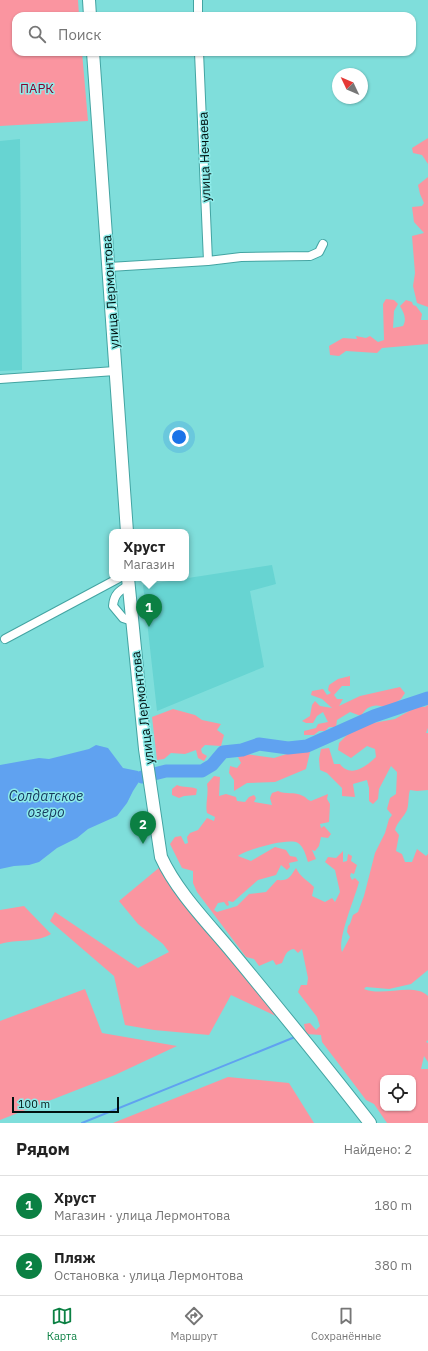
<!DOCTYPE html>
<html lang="ru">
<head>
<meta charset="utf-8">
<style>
	:root { --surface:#fff; --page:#f6f6f6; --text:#222; --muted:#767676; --line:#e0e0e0; --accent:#0b8043 }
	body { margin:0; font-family:"IBM Plex Sans",sans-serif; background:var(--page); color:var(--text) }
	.controls { position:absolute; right:12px; bottom:12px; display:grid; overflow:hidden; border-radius:8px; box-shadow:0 1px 3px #0004 }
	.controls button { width:36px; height:36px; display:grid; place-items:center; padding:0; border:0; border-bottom:1px solid var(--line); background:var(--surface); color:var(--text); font:20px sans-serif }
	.compass { position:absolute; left:332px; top:68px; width:36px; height:36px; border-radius:50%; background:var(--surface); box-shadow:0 1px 3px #0004; rotate:314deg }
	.scale { position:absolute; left:12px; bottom:10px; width:107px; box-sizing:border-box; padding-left:4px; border:2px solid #001211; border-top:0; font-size:11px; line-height:14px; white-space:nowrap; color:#001211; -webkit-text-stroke:3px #8debe9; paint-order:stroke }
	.you { position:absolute; left:179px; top:437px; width:14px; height:14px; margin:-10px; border:3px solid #fff; border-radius:50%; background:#1a73e8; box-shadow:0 0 0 6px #1a73e833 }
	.badge { display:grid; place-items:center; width:26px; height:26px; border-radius:50%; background:var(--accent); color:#fff; font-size:13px; font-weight:700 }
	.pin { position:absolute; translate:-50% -33px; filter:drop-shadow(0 1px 2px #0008) }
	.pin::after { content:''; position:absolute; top:21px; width:14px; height:12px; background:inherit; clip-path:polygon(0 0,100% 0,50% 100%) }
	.popup { position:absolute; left:109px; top:529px; width:80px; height:52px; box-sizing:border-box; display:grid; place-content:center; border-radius:8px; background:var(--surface); filter:drop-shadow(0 1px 3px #0005); font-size:13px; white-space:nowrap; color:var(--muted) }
	.popup b { font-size:15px; color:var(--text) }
	.popup::after { content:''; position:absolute; left:50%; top:100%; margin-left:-8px; border:8px solid transparent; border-top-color:var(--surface) }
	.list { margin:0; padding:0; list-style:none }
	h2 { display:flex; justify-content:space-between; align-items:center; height:52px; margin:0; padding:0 16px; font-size:17px }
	h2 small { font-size:13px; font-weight:400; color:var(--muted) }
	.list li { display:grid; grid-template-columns:26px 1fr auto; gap:12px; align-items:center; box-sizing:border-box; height:60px; padding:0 16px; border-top:1px solid var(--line) }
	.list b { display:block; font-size:15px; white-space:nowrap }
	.list p { margin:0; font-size:13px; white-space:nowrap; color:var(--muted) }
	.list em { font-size:13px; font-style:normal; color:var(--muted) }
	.icon { flex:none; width:22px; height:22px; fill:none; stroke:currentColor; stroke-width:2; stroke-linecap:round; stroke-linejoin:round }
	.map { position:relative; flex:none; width:428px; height:1123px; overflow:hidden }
	.search { position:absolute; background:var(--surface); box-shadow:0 1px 3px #0004; left:12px; right:12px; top:12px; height:44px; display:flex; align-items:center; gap:10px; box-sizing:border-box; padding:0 14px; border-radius:12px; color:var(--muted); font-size:15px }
	.sheet { height:172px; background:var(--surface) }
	nav { display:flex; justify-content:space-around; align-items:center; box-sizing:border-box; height:56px; border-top:1px solid var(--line); background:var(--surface); font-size:11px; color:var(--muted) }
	nav a { display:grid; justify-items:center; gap:2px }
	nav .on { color:var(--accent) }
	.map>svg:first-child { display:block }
</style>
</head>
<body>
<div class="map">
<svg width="428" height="1123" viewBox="0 0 428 1123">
	<rect width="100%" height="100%" fill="#7fdedb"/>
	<path fill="#67d4d2" d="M20,139l2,231 -22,1v-230z
		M272,565l4,19 -26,7 14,76 -107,44 -14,-126z"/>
	<path fill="#fa95a0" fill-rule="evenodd" d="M0,0h78l1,16h-63v36h66l6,69 -88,5z
		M428,138v26l-6,-9 -9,-2 -1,-5z
		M428,177v130l-11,-4 -4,-17 2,-13 -3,-37 12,-3 -10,-11 -2,-15 10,-1 2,-3 -4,-9 -2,-9z
		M386,299l8,1 4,4 -4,7 -1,17 10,-2c4,-7 1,-13 -3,-20l6,-6 6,2 1,3 3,1 6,8 -1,6h7v24l-46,4 -5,5 -31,-2 -7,5 -9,-1 -1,-9 14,-8 14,1 -1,-3 10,2 4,-2 8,6 6,-2 -1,-36z
		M350,676v10h-8l-8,9 3,4h6l-4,7 21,-10 40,-9 5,6 -4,6 -14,9c-11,-5 -20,-3 -26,8l-11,-4 -13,8 -1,7h-7l-4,4h-6l-5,4h-10v-4l12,-3 2,-4 10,-2 -5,-10 -6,4 -4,7h-7l-4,-2 8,-5 2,-11 3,-4 5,5 12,2 -10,-9 -11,-4 1,-4 11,-2 4,6 4,-2 -3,-3 1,-5 9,-6z
		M428,705v23l-2,5h2v57l-11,1 -7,-1c-2,6 -1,14 -3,20 -3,7 -10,12 -12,20l4,5 -3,16 6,3 3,8h7l5,-13 9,7 2,-2v116l-17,14 -22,5 -23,-2 -2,2c19,8 50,-7 64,7v44l-2,2 2,1v19l-4,-6 -3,13h7v54h-41l-13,-19 -8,-4 -31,-41 -13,-17 -1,-7 -15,-1 -2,-10 6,-1 6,7 4,-4 -3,-9 -19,-25 3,-7h6l1,-7 -6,-29 -4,4 -4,-4c-8,1 -9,7 -12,14l-6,2 -3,-5 -14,6 -5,-7 -8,-2 -49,-65 -4,-9v-12l-11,-3 -12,-24 5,-7 6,-1 4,8 3,-1 -1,-6 3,-4 8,-3 9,-12 7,3 1,-4 -8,-4c-2,-9 2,-19 0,-29l7,-8 6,1 -1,19 7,-2 10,3 1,4 8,1 4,-5 5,-2 2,3 -2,4 18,3 -2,-7 2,-5 6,-2c8,4 16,0 25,5 3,1 4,4 8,5l17,-7 -1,5 3,5 -1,18 -9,2 1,4 3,-2 7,8 -3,4 -7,-1 -2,9 -4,5 -3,-1 4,9 -8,3c-2,-6 -4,-15 -10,-19 -9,-6 -52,7 -60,13l13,5 24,-14 11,3 4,6 6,1 2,4 -9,2 1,4 -3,3 -6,-5 -5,10 -18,5 -25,22 -5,-1 1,4 -2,1 -3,-4 -6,1 -4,7 3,2 20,-6 12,-12 17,-2 11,-12c12,1 13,-3 19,-12 4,9 11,12 18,19l-2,9 13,6 7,-4 3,4 5,-10 -5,-22 -10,-8 3,-5 8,1 7,-7v11l4,-1 1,-7 4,2 -1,5 6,4 -3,9 -3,-1 -1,3 2,4 3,-2 4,4c-4,16 -22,57 -17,70l8,-15 -3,-5 1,-6 2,-2 3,-9 5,-3 6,-16 11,-43 10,-20 4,-14 3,-4 -5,-6 3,-11 6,-4 1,-22 -6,-6 -12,23 -1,10 -5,5 -4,-3v-13l-2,-8 -14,4 2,13 -13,-1v-8l-15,-15 -7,-3 -1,-11 2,-10 8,-1 5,16h6c10,14 26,3 36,-7l-1,-8 -8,-3 -16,12 -13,-8 1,-7 8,-8 21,-11 27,-5 23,-13 7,1zM383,1078h30v30h-30z
		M173,709l22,6 7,5 19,4 -4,6 7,5 -3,11 -16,-1 -4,4 1,4 5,3 -3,5 -6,-3 -2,-8 -11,4 -14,-1 -7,6 -7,1 -5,-43z
		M293,752h17l-4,17 -31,13 -28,1 -13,8v-11l-5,-7 1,-7 7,2 4,-5 -3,-6 8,-3 28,4z
		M177,785c7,3 13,1 20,4l-1,6 -12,1 -5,2 -7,-3v-6z
		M160,867l63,84 55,66 -47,-22 -22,40 -55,-5 -29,-5 -11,-49 -64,-55 5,-9 83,56 31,-16 -6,-8 -25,-20 -19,-23z
		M24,906l27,28c-14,9 -35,5 -51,10v-34z
		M85,989l17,44 75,13 -62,29 -115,45v-99z
		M228,1077l61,6 25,40h-201z"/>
	<path fill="#60a2f0" d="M96,745l12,3 15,20 15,3 4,6 -9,14 -6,12 -10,13 -29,13 -11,9 -20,10 -18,14 -10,3 -15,1 -14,3v-104l39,-7 10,1 40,-10z"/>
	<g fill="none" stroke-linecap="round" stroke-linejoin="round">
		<path stroke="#60a2f0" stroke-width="2" d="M82,1123l213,-86"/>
		<path stroke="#60a2f0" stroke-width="13" d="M142,777l24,-6h36l10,-6 11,-13 19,-2 17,-6 29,4 19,-2 67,-30 54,-18"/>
		<defs>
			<path id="street" d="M198,0v16
				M199,52l9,209
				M109,267l99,-6 33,-4 69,-1 9,-4 4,-8
				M0,379l115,-8
				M129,585c-10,6 -15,9 -16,21l10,12 9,3
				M5,639l114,-61"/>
			<path id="primary" d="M89,0l1,16
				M93,52l34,480
				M128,578l17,171 16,108c16,35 47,66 71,95 47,57 93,113 138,171"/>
		</defs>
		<use href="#street" stroke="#43a4a2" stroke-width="10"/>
		<use href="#primary" stroke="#43a4a2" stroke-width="14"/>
		<use href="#street" stroke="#fff" stroke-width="8"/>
		<use href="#primary" stroke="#fff" stroke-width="12"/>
	</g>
	<g text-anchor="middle" stroke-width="3" stroke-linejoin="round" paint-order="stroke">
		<g font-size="13" fill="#88032d" stroke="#8debe9">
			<text x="37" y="93">ПАРК</text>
		</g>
		<g font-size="13" fill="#001211" stroke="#8debe9">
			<text transform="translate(204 157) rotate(-92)" y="5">улица Нечаева</text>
			<text transform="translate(110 292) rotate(-94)" y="5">улица Лермонтова</text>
			<text transform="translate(142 708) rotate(-97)" y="5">улица Лермонтова</text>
		</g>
		<g font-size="14" font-style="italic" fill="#16385e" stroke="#8debe9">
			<text x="46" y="801">Солдатское<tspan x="46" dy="16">озеро</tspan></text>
		</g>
	</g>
</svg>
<div class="controls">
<button><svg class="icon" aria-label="locate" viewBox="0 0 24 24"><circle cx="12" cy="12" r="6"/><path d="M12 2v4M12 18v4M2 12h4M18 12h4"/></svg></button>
</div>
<svg class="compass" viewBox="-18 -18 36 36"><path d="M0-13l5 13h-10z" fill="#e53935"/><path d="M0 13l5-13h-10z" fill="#767676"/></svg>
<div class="scale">100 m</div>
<div class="you"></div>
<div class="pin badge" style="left:149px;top:627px">1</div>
<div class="popup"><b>Хруст</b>Магазин</div>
<div class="pin badge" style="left:143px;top:844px">2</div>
<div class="search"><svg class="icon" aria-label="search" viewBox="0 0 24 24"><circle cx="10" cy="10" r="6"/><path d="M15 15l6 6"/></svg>Поиск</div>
</div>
<section class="sheet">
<h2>Рядом<small>Найдено: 2</small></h2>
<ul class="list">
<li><span class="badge">1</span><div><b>Хруст</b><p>Магазин · улица Лермонтова</p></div><em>180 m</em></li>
<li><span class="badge">2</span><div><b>Пляж</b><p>Остановка · улица Лермонтова</p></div><em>380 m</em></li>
</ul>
</section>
<nav>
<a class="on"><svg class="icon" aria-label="map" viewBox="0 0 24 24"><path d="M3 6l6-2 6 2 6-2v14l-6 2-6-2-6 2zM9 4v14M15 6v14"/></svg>Карта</a>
<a><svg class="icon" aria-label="directions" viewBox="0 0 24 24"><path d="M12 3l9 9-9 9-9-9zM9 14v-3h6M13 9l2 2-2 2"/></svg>Маршрут</a>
<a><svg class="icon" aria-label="saved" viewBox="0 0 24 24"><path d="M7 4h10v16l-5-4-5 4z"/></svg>Сохранённые</a>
</nav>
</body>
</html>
